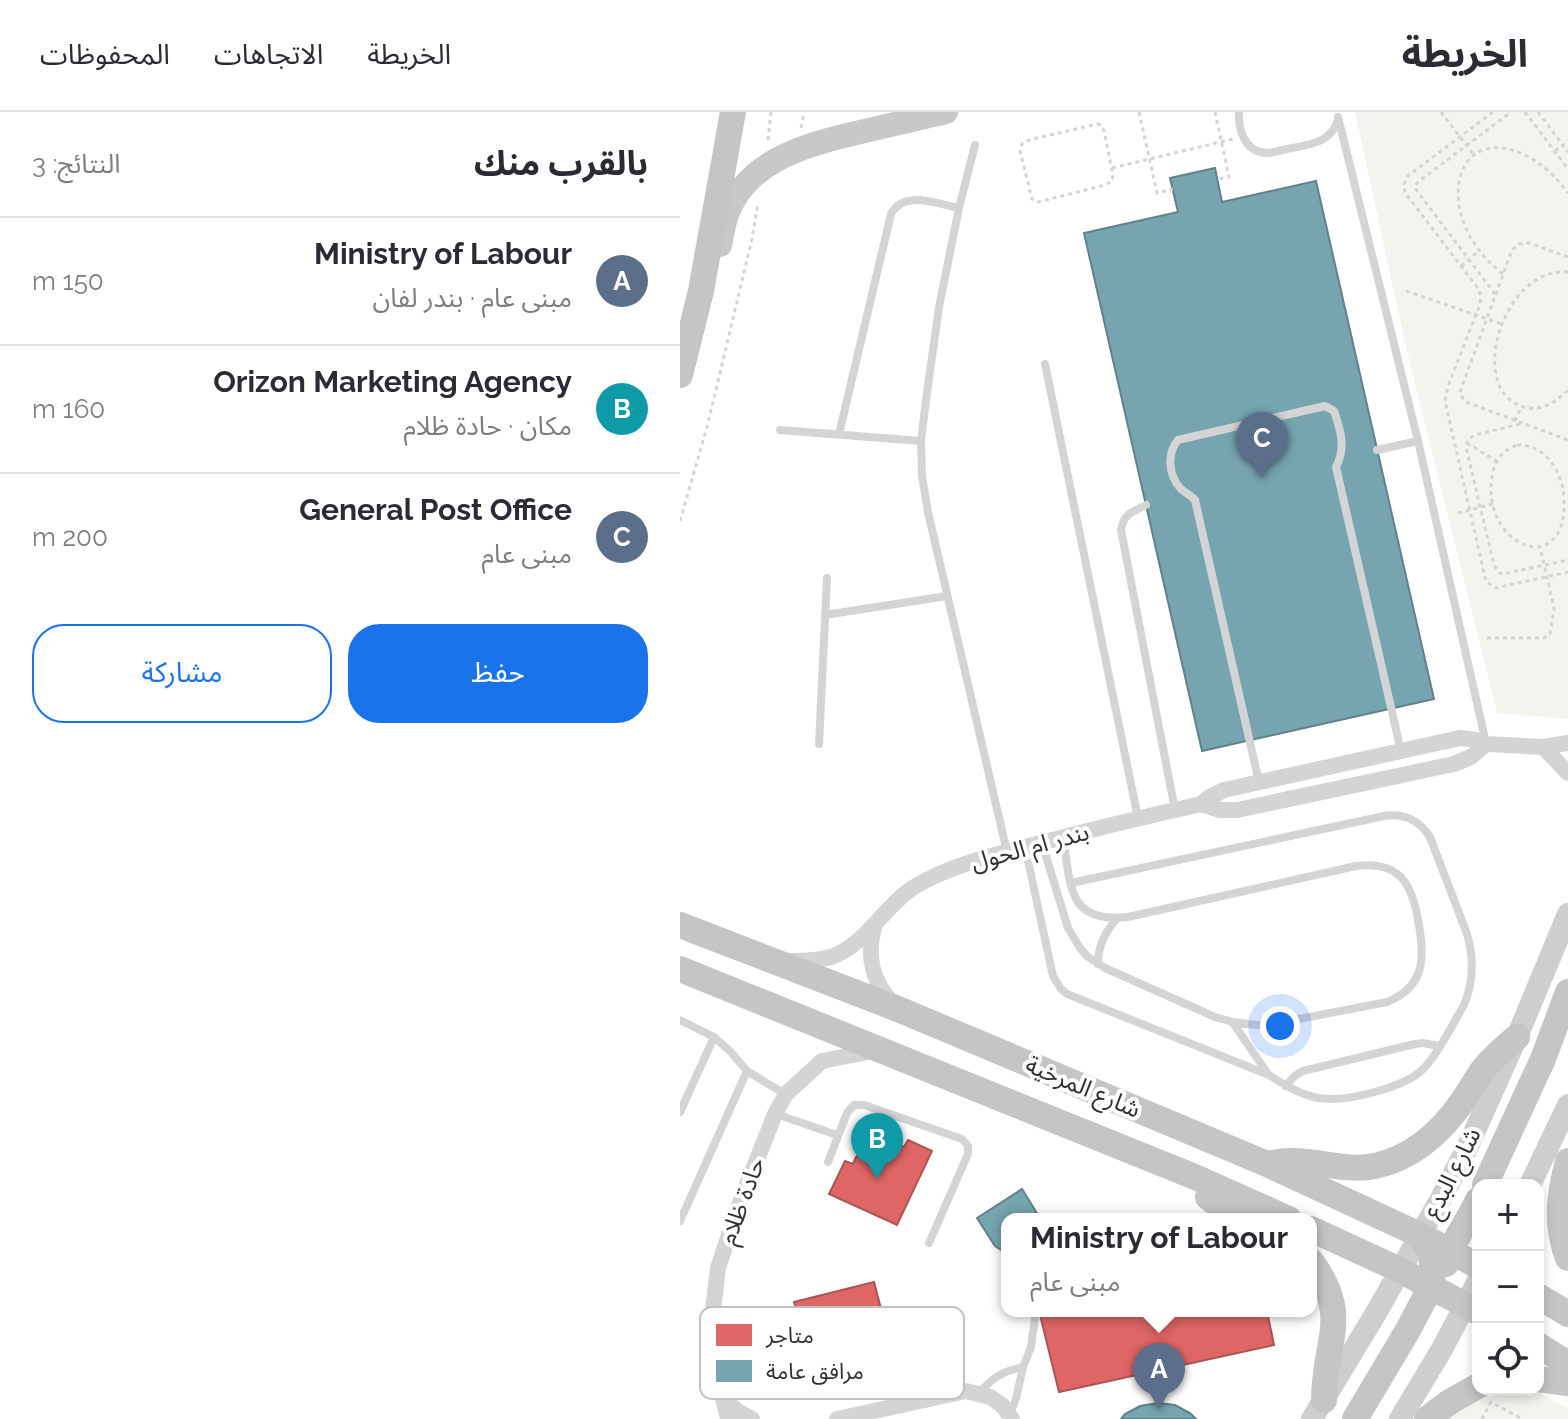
<!DOCTYPE html>
<html lang="ar">
<head>
<meta charset="utf-8">
<style>
	:root { --surface:#fff; --page:#f2f2f3; --text:#2b2b33; --muted:#7c7c81; --line:#e1e1e2; --accent:#1a73e8 }
	body { margin:0; font-family:Raleway,"Noto Sans Arabic",sans-serif; background:var(--page); color:var(--text); direction:rtl }
	.controls { position:absolute; right:24px; bottom:24px; display:grid; overflow:hidden; border-radius:16px; box-shadow:0 4px 12px #0003 }
	.controls button { width:72px; height:72px; display:grid; place-items:center; padding:0; border:0; border-bottom:2px solid var(--line); background:var(--surface); color:var(--text); font:40px sans-serif }
	.you { position:absolute; left:600px; top:914px; width:28px; height:28px; margin:-20px; border:6px solid #fff; border-radius:50%; background:#1a73e8; box-shadow:0 0 0 12px #1a73e833 }
	.badge { display:grid; place-items:center; width:52px; height:52px; border-radius:50%; background:var(--accent); color:#fff; font-size:26px; font-weight:700 }
	.pin { position:absolute; translate:-50% -66px; filter:drop-shadow(0 2px 4px #0008) }
	.pin::after { content:''; position:absolute; top:42px; width:28px; height:24px; background:inherit; clip-path:polygon(0 0,100% 0,50% 100%) }
	.popup { position:absolute; left:321px; top:1101px; width:316px; height:104px; box-sizing:border-box; display:grid; place-content:center; border-radius:16px; background:var(--surface); filter:drop-shadow(0 2px 6px #0005); font-size:26px; white-space:nowrap; color:var(--muted) }
	.popup b { font-size:30px; color:var(--text) }
	.popup::after { content:''; position:absolute; left:50%; top:100%; margin-left:-16px; border:16px solid transparent; border-top-color:var(--surface) }
	.list { margin:0; padding:0; list-style:none }
	h2 { display:flex; justify-content:space-between; align-items:center; height:104px; margin:0; padding:0 32px; font-size:34px }
	h2 small { font-size:26px; font-weight:400; color:var(--muted) }
	.list li { display:grid; grid-template-columns:52px 1fr auto; gap:24px; align-items:center; box-sizing:border-box; height:128px; padding:0 32px; border-top:2px solid var(--line) }
	.list b { display:block; font-size:30px; white-space:nowrap }
	.list p { margin:0; font-size:26px; white-space:nowrap; color:var(--muted) }
	.list em { font-size:26px; font-style:normal; color:var(--muted) }
	.actions { display:flex; gap:16px; padding:24px 32px }
	.actions a { flex:1; padding:18px 0; border:2px solid var(--accent); border-radius:32px; text-align:center; font-size:28px; color:var(--accent) }
	.actions .main { background:var(--accent); color:#fff }
	.icon { flex:none; width:44px; height:44px; fill:none; stroke:currentColor; stroke-width:2; stroke-linecap:round; stroke-linejoin:round }
	.map { position:relative; flex:none; width:888px; height:1307px; overflow:hidden; direction:ltr }
	header { display:flex; align-items:center; gap:48px; box-sizing:border-box; height:112px; padding:0 40px; background:var(--surface); border-bottom:2px solid var(--line) }
	header strong { font-size:38px }
	nav { display:flex; gap:44px; margin-inline-start:auto; font-size:28px }
	main { display:flex }
	aside { flex:1; background:var(--surface) }
	.map>svg:first-child { display:block }
</style>
</head>
<body>
<header>
<strong>الخريطة</strong>
<nav><a>الخريطة</a><a>الاتجاهات</a><a>المحفوظات</a></nav>
</header>
<main>
<div class="map">
<svg width="888" height="1307" viewBox="0 0 888 1307">
	<rect width="100%" height="100%" fill="#fff"/>
	<path fill="#f1f5ed" d="M675,0h213v607l-71,-6 -92,-370z
		M841,1277h13l34,20v10h-128l11,-11z"/>
	<path fill="#e06666" stroke="#ab5656" stroke-width="2" d="M228,1028l24,11 -35,74 -68,-31 16,-33 8,3 3,-7 8,-10 17,-5 14,1 9,4z
		M194,1170l19,72 -36,8 -2,-8 -16,3 -6,-1 -14,-9 -8,-12 -3,-9 -7,1 -7,-25z
		M361,1199h226l7,34 -215,47 -18,-73z"/>
	<path fill="#76a5af" stroke="#618289" stroke-width="2" d="M535,56l7,34 94,-21 118,518 -232,52 -118,-518 94,-21 -8,-34z
		M342,1077l18,29 -33,1v35l-12,-8 -18,-28z
		M478,1291l17,2 15,8 6,6h-75l4,-5 15,-8z"/>
	<g fill="none" stroke-linecap="round" stroke-linejoin="round">
		<path stroke="#d4d4d4" stroke-width="3" stroke-dasharray="4 4" stroke-linecap="butt" d="M459,0l18,81 16,-4
			M535,0l14,65 -11,2
			M761,0l32,42
			M813,0l-85,64 -5,10 3,8 71,93 4,9 -1,8 -32,82 -3,15 41,181 10,6 72,-16
			M845,0l43,57
			M858,0l30,40
			M417,12l4,1 3,6 9,44 -1,6 -7,4 -67,17 -6,-3 -12,-48 2,-7 7,-4z
			M121,16l3,-16
			M88,28l3,-28
			M875,39l13,-10
			M432,56l121,-29
			M888,145l-39,-14 -10,1 -7,6 -52,142 2,5 4,5 102,38
			M781,154l18,-15
			M888,160c-65,-6 -103,119 -44,135 17,5 32,-5 44,-17
			M823,162c-18,-14 -32,-31 -40,-53 -17,-49 11,-92 64,-65 17,9 30,22 41,37
			M726,179l96,33
			M815,182l-78,-103 -2,-5 3,-4 93,-70
			M835,309l6,-14
			M840,312l-45,11 -6,4 -3,8 28,118 5,8 4,1 65,-14
			M787,331l29,18
			M837,333c29,-1 46,28 47,54 4,81 -83,49 -72,-22 2,-16 10,-26 25,-32z
			M778,401l35,-9
			M0,409l27,-94 45,-188 6,-36
			M807,526h57l6,-4 4,-26 -14,-61
			M802,1307l9,-17 31,17"/>
		<path stroke="#d4d4d4" stroke-width="8" d="M559,0c-1,18 6,41 29,41 8,-1 17,-4 25,-5 19,-4 38,-6 45,-28
			M658,5l80,324 68,302
			M295,33l-16,63 -20,99 -13,93 -5,41 1,35 6,36 79,340
			M365,252l93,454
			M100,318l141,11
			M159,322l52,-220c13,-25 47,-10 68,-6
			M697,338l41,-9
			M466,393c-14,7 -22,8 -25,25l54,280
			M145,503l122,-19
			M139,632l8,-166
			M579,670l-64,-282c-4,-5 -10,-7 -15,-12 -12,-14 -13,-35 -2,-48l147,-34 9,5c7,20 12,37 2,56l65,284
			M362,731l26,85 12,20 8,9 17,11 110,49 18,5 24,3 16,-1 114,-22c37,-15 38,-42 32,-77 -6,-38 -17,-65 -63,-59l-228,51c-62,7 -57,-33 -65,-80
			M345,735l28,129 8,13 6,5 202,81c15,10 32,20 50,23 26,5 88,-11 105,-30 15,-15 29,-45 40,-63 10,-24 10,-47 3,-71l-37,-97c-11,-17 -26,-24 -46,-21l-313,67
			M418,852c0,-19 7,-33 20,-46
			M0,908l34,17 16,14 17,20 38,23
			M553,911l35,51
			M605,974l11,-11 7,-4 112,-27 8,-1 16,3
			M0,1000l34,-75
			M96,1002l61,21
			M148,1050l19,-49 7,-8h10l98,34 6,7v8l-39,89
			M0,1109l67,-150
			M33,1242c12,-2 27,-6 40,-3 22,5 22,31 48,33l91,-19
			M299,1281c13,-15 24,-22 44,-26
			M330,1301l6,-14 7,-32 8,-20 5,-36"/>
		<path stroke="#d4d4d4" stroke-width="16" d="M863,635l25,26
			M521,692l19,6h17l217,-46 17,-7 15,-13
			M195,812c-9,31 -4,57 19,81
			M108,849c14,0 29,0 43,-4 35,-12 53,-51 83,-70 35,-21 76,-31 115,-41 57,-15 114,-29 172,-42l7,-6 16,-8 236,-52 17,2 9,4 57,3 25,-4
			M43,1287l16,13 13,7
			M48,1307l-15,-65 -2,-27 7,-59 18,-55 39,-99 11,-20 36,-33 56,-11
			M157,1307l129,-28 24,6 12,8 10,14"/>
		<path stroke="#cecece" stroke-width="22" d="M850,1073l38,-80
			M632,1307l64,-106 63,-111 29,-56 49,-109 51,-123
			M720,1307l42,-70 36,-68"/>
		<path stroke="#c8c8c8" stroke-width="24" d="M40,133c2,-8 3,-16 5,-24 17,-59 79,-76 131,-88 30,-7 60,-14 90,-21"/>
		<path stroke="#c5c5c5" stroke-width="26" d="M0,263l21,-84 32,-179
			M0,813l218,84 369,155 153,71 58,31
			M0,857l515,208 94,42
			M888,1049c-9,34 -13,63 0,97
			M592,1051c35,-8 69,10 103,3 37,-8 66,-34 87,-64 7,-10 13,-21 20,-31 10,-13 22,-23 35,-34
			M805,1073l58,-126 25,-67
			M528,1085l10,8 26,14
			M631,1117l89,41 78,42
			M631,1149c41,55 13,80 13,139
			M766,1152c6,-23 22,-42 32,-64
			M858,1184l30,18
			M858,1233l30,19
			M858,1267l30,4
			M675,1307l53,-89 23,-44 2,-11 -2,-20 -11,-20
			M747,1307l24,-18 27,-15"/>
	</g>
	<g text-anchor="middle" stroke-width="8" stroke-linejoin="round" paint-order="stroke">
		<g font-size="24" fill="#303030" stroke="#fff">
			<text transform="translate(350 735) rotate(-15)" y="8">بندر ام الحول</text>
			<text transform="translate(403 975) rotate(23)" y="8">شارع المرخية</text>
			<text transform="translate(772 1061) rotate(-63)" y="8">شارع البدع</text>
			<text transform="translate(62 1089) rotate(-70)" y="8">حادة ظلام</text>
		</g>
	</g>
	<rect x="20" y="1195" width="264" height="92" rx="12" fill="#fff" stroke="#c1c1c1" stroke-width="2"/>
	<rect x="36" y="1212" width="36" height="22" fill="#e06666"/>
	<rect x="36" y="1248" width="36" height="22" fill="#76a5af"/>
	<g font-size="22" fill="#303030">
		<text x="86" y="1231">متاجر</text>
		<text x="86" y="1267">مرافق عامة</text>
	</g>
</svg>
<div class="controls">
<button>+</button>
<button>−</button>
<button><svg class="icon" aria-label="locate" viewBox="0 0 24 24"><circle cx="12" cy="12" r="6"/><path d="M12 2v4M12 18v4M2 12h4M18 12h4"/></svg></button>
</div>
<div class="you"></div>
<div class="pin badge" style="left:479px;top:1297px;background:#5c6f8a">A</div>
<div class="popup"><b>Ministry of Labour</b>مبنى عام</div>
<div class="pin badge" style="left:197px;top:1067px;background:#0f9aa8">B</div>
<div class="pin badge" style="left:582px;top:366px;background:#5c6f8a">C</div>
</div>
<aside>
<h2>بالقرب منك<small>النتائج: 3</small></h2>
<ul class="list">
<li><span class="badge" style="background:#5c6f8a">A</span><div><b>Ministry of Labour</b><p>مبنى عام · بندر لفان</p></div><em>150 m</em></li>
<li><span class="badge" style="background:#0f9aa8">B</span><div><b>Orizon Marketing Agency</b><p>مكان · حادة ظلام</p></div><em>160 m</em></li>
<li><span class="badge" style="background:#5c6f8a">C</span><div><b>General Post Office</b><p>مبنى عام</p></div><em>200 m</em></li>
</ul>
<div class="actions"><a class="main">حفظ</a><a>مشاركة</a></div>
</aside>
</main>
</body>
</html>
